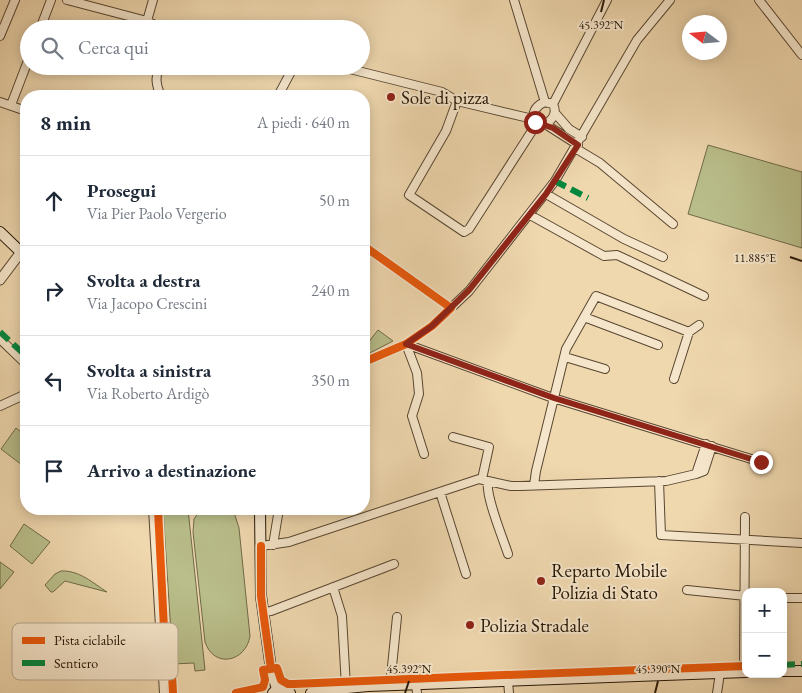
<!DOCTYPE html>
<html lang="it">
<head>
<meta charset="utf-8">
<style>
	:root { --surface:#fff; --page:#f6f6f7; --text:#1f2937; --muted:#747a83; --line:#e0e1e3 }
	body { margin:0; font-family:"EB Garamond",serif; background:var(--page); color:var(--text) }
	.controls { position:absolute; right:15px; bottom:15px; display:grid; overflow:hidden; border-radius:10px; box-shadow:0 2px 12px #0003 }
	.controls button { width:45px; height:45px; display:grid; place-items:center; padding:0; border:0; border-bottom:1px solid var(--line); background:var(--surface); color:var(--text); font:25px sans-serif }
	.compass { position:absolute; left:682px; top:15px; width:45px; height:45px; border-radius:50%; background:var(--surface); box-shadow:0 2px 12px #0003; rotate:286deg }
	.stop { position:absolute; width:15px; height:15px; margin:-11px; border:4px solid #8f2418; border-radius:50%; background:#fff }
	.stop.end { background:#8f2418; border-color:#fff; box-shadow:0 1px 5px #0008 }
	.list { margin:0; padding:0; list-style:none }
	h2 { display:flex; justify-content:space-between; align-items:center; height:65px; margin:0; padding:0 20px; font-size:21px }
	h2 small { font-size:16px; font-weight:400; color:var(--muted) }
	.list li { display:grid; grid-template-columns:32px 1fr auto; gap:15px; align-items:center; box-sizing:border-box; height:90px; padding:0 20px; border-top:1px solid var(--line) }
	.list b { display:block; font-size:19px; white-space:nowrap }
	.list p { margin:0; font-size:16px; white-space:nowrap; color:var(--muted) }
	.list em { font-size:16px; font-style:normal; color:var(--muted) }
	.icon { flex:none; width:28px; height:28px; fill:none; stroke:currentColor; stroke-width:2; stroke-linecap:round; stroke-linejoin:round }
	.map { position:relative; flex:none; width:802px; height:693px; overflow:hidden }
	.search { position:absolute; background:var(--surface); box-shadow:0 2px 12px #0003; left:20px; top:20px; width:350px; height:55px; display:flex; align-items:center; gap:12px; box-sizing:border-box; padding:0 18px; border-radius:28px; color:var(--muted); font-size:19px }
	.panel { position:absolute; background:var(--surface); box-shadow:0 2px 12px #0003; left:20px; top:90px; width:350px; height:425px; border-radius:20px }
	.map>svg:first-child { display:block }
</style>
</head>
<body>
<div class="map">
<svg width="802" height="693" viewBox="0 0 802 693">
	<rect width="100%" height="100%" fill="#efd7ae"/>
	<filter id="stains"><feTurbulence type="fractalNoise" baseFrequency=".004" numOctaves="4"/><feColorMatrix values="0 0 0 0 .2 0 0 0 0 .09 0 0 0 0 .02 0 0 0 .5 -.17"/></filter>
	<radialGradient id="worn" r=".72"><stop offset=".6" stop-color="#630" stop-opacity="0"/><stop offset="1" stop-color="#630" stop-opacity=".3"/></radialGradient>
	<path fill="#b9be8a" stroke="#706a48" d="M708,145l94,27v76l-114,-34z
		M378,330l15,11 -29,15v-8z
		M16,428l10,8v32l-25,-19z
		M163,509h25l17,161 -10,1 -1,-8 -21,1z
		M201,509h32l6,19 11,108c-4,26 -36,33 -45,6l-12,-110 1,-13z
		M24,524l26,18 -18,22 -22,-18z
		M0,562l14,10 -14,17z
		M61,571c18,-1 32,12 46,21l-42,-11 -12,11h-2l-6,-7 10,-11z"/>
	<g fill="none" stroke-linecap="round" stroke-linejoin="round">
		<defs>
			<path id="minor" d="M67,0l80,21 16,8
				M514,0l31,102
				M759,0l43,55
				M147,21l6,-21
				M40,29l11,-29
				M0,36l15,-36
				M159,66c-4,12 -3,19 2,30
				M321,66l15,4 10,-2 96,24 15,9 76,18 7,5c11,0 18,-10 13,-20l-8,-2c-8,3 -12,9 -12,17
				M278,96l16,-30
				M457,101l-11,30 -37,64 55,37 5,-3 68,-106
				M0,102l26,9
				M553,104l54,-104
				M11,105l18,-47
				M555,113l14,16 13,8
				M545,124l33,21
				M575,148l25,15 73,61
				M546,194l78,45 39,18
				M530,215l74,41 13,-1 87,41
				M364,246l87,62
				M584,317l74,28
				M689,332l10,-7
				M0,339l26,25
				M406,344l147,54 208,64
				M406,344l11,29 2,21 -7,22 12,38
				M565,357l40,12
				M364,362l42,-18 26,-18 37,-35 86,-110 82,-141 33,-40
				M0,406l26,-12
				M453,437l36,10 -7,32
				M706,444l-10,30 8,-3 8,-25
				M488,481c-3,15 15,57 20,73
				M659,481l2,54 141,8
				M534,485l2,-14 30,-122 30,-53 93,36 -15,47
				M440,492l26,82
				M153,509l11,184
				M273,545l6,-36
				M261,546l28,-4 190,-63 32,7h9l146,-5 30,-7
				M333,587l9,29 4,71
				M687,590l59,6
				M783,598h19
				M263,612l8,-1 123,-47
				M744,672l1,-155
				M508,681l1,12
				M416,685l1,8
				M390,686l7,-69
				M717,693l3,-20"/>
			<path id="tertiary" d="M0,280l21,-28"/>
			<path id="secondary" d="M0,232l26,25
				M260,509l1,87 10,73 6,20
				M783,671h19
				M273,693l4,-4 6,-1 7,5
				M311,693l15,-3 42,-4 378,-14"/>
		</defs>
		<use href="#minor" stroke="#584630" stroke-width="10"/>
		<use href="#tertiary" stroke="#584630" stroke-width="11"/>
		<use href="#secondary" stroke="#261606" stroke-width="12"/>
		<use href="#minor" stroke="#f5e5ca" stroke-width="8"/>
		<use href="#tertiary" stroke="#f5e5ca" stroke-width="9"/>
		<use href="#secondary" stroke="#f5e5ca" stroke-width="10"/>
		<path stroke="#00873e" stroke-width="6" stroke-dasharray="12 6" stroke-linecap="butt" d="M555,181l33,17
			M0,332l26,24
			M783,665l19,-1"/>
		<defs>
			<path id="cycleway" d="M364,246l87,62 -19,18 -26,18 -42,18
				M158,509l8,160 6,6 1,18
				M261,546v50l10,73
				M236,693l27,-6 2,-7 -2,-10 14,-2 4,12 7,4h6l185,-8 267,-10"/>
		</defs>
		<use href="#cycleway" stroke="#f5e5ca" stroke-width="11"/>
		<use href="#cycleway" stroke="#e8590c" stroke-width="8"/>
	</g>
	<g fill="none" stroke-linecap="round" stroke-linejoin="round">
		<path stroke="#8f2418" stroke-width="6" d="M535,122l18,6 25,17 -2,3 -30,46 -77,96 -37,36 -26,18 148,54 207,64"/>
	</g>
	<path fill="none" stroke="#261606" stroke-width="2" d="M601,12l3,-12M790,257l12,4M405,693l4,-12M655,693l3,-12"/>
	<g fill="#8f2418" stroke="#f5e5ca" stroke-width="2">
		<circle cx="391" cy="97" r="5"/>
		<circle cx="541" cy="581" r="5"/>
		<circle cx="470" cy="625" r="5"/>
	</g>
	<g text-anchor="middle" stroke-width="4" stroke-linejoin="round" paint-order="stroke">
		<g font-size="19" fill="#261606" stroke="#f5e5ca" text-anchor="start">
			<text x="401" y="104">Sole di pizza</text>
			<text x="551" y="577">Reparto Mobile<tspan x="551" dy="22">Polizia di Stato</tspan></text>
			<text x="480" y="632">Polizia Stradale</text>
		</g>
	</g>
	<rect x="12" y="623" width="166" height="57" rx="8" fill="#f5e5ca" stroke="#b7a78f" stroke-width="1"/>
	<rect x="22" y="637" width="23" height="7" fill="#e8590c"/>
	<rect x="22" y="660" width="23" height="6" fill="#00873e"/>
	<g font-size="14" fill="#261606">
		<text x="54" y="645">Pista ciclabile</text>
		<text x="54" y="668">Sentiero</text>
	</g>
	<g font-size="12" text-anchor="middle" fill="#261606" stroke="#f5e5ca" stroke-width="4" stroke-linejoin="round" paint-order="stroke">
		<text x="601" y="29">45.392°N</text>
		<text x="755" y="262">11.885°E</text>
		<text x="409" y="673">45.392°N</text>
		<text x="658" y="673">45.390°N</text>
	</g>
	<rect width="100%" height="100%" filter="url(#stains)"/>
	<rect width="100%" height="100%" fill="url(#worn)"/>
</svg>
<div class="controls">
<button>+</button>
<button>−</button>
</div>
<svg class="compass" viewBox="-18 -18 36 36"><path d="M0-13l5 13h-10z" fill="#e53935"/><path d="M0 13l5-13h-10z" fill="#747a83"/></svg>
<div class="stop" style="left:535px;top:122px"></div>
<div class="stop end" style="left:761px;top:462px"></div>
<div class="search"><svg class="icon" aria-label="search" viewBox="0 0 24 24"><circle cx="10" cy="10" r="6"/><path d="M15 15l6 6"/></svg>Cerca qui</div>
<section class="panel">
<h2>8 min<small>A piedi · 640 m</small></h2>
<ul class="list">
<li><svg class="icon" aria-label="ahead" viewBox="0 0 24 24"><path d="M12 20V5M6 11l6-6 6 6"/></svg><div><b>Prosegui</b><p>Via Pier Paolo Vergerio</p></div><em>50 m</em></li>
<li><svg class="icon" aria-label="right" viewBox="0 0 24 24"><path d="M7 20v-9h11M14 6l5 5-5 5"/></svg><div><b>Svolta a destra</b><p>Via Jacopo Crescini</p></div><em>240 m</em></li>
<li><svg class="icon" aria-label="left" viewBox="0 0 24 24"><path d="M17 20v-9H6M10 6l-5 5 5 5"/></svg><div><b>Svolta a sinistra</b><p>Via Roberto Ardigò</p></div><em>350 m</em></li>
<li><svg class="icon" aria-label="arrive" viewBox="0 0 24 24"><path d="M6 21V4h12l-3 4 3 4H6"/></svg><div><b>Arrivo a destinazione</b></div></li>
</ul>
</section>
</div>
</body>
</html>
